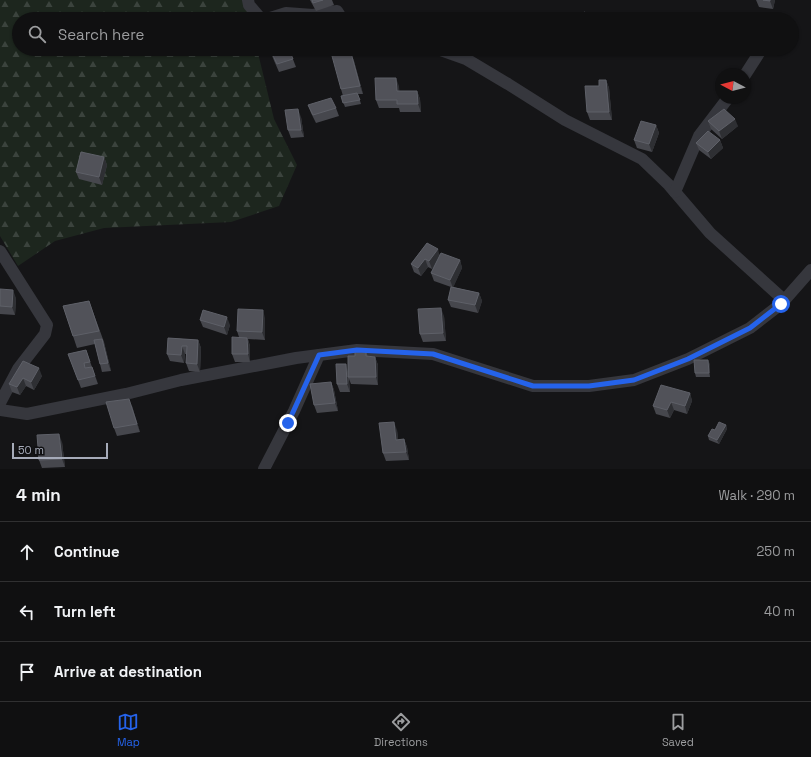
<!DOCTYPE html>
<html lang="en">
<head>
<meta charset="utf-8">
<style>
  :root { --surface:#101011; --page:#1e1e1f; --text:#f1f3f6; --muted:#9c9d9f; --line:#303031; --accent:#2563eb }
  body { margin:0; font-family:"Space Grotesk",sans-serif; background:var(--page); color:var(--text) }
  .compass { position:absolute; left:715px; top:68px; width:36px; height:36px; border-radius:50%; background:var(--surface); box-shadow:0 1px 3px #0004; rotate:277deg }
  .scale { position:absolute; left:12px; bottom:10px; width:96px; box-sizing:border-box; padding-left:4px; border:2px solid #a6abb9; border-top:0; font-size:11px; line-height:14px; white-space:nowrap; color:#a6abb9; -webkit-text-stroke:3px #101012; paint-order:stroke }
  .stop { position:absolute; width:12px; height:12px; margin:-9px; border:3px solid #2563eb; border-radius:50%; background:#fff }
  .stop.end { background:#2563eb; border-color:#fff; box-shadow:0 1px 4px #0008 }
  .list { margin:0; padding:0; list-style:none }
  h2 { display:flex; justify-content:space-between; align-items:center; height:52px; margin:0; padding:0 16px; font-size:17px }
  h2 small { font-size:13px; font-weight:400; color:var(--muted) }
  .list li { display:grid; grid-template-columns:26px 1fr auto; gap:12px; align-items:center; box-sizing:border-box; height:60px; padding:0 16px; border-top:1px solid var(--line) }
  .list b { display:block; font-size:15px; white-space:nowrap }
  .list em { font-size:13px; font-style:normal; color:var(--muted) }
  .icon { flex:none; width:22px; height:22px; fill:none; stroke:currentColor; stroke-width:2; stroke-linecap:round; stroke-linejoin:round }
  .map { position:relative; flex:none; width:811px; height:469px; overflow:hidden }
  .search { position:absolute; background:var(--surface); box-shadow:0 1px 3px #0004; left:12px; right:12px; top:12px; height:44px; display:flex; align-items:center; gap:10px; box-sizing:border-box; padding:0 14px; border-radius:22px; color:var(--muted); font-size:15px }
  .sheet { height:232px; background:var(--surface) }
  nav { display:flex; justify-content:space-around; align-items:center; box-sizing:border-box; height:56px; border-top:1px solid var(--line); background:var(--surface); font-size:11px; color:var(--muted) }
  nav a { display:grid; justify-items:center; gap:2px }
  nav .on { color:var(--accent) }
  .map>svg:first-child { display:block }
  .forest { fill:url(#forest-firs) }
  .lines { fill:none; stroke-linecap:round; stroke-linejoin:round }
  .minor { stroke:#36373d; stroke-width:12 }
  .wall { fill:#46474d }
  .shaded-wall { fill:#2e2f33 }
  .building { fill:#515259; stroke:#5e6068 }
  .route { stroke:#2563eb; stroke-width:5 }
</style>
</head>
<body>
<div class="map">
<svg width="811" height="469" viewBox="0 0 811 469">
  <defs>
    <pattern id="forest-firs" width="22" height="20" patternUnits="userSpaceOnUse"><rect width="22" height="20" fill="#1d261e"/><path d="M5 1l3.5 6h-7zM16 11l3.5 6h-7z" fill="#3b433d"/></pattern>
  </defs>
  <rect width="100%" height="100%" fill="#151517"/>
  <polygon class="forest" points="0,0 248,0 251,19 19,19 19,49 257,49 274,119 297,165 279,206 231,222 104,228 55,241 18,266 0,236"/>
  <g class="lines">
    <g class="minor">
      <polyline points="248,0 249,5 261,19"/>
      <polyline points="267,19 286,13 313,15 337,11 342,19"/>
      <polyline points="438,49 466,59 508,84 565,120 642,159 669,185 710,233 784,300"/>
      <polyline points="745,75 761,50"/>
      <polyline points="675,192 699,136 728,98"/>
      <polyline points="0,251 47,325 45,334 18,369 0,403"/>
      <polyline points="0,410 27,414 126,394 181,380 296,358 357,350 433,354 533,386 589,386 634,380 688,359 750,328 781,304 811,270"/>
      <polyline points="264,469 294,411 319,355"/>
    </g>
  </g>
  <g class="wall">
    <polygon points="310,0 332,0 334,5 316,11"/>
    <polygon points="756,0 775,0 773,9 759,7"/>
    <polygon points="269,49 289,49 296,67 279,72"/>
    <polygon points="351,53 354,61 363,94 358,94 361,104 345,107 341,96 343,96 341,89"/>
    <polygon points="606,80 609,88 612,120 590,120 587,112"/>
    <polygon points="399,86 399,91 417,91 420,99 421,112 400,112 399,108 379,108 376,100"/>
    <polygon points="308,105 336,108 339,116 316,123 311,113"/>
    <polygon points="301,117 304,137 291,138 288,130"/>
    <polygon points="708,121 738,126 722,139 711,129"/>
    <polygon points="656,125 659,133 652,152 637,148 634,140"/>
    <polygon points="720,140 723,148 711,159 699,150 696,143"/>
    <polygon points="104,157 107,165 102,185 79,179 76,172"/>
    <polygon points="427,243 440,255 460,260 462,268 453,287 479,293 482,301 478,313 451,307 448,300 451,287 434,281 431,273 436,263 432,269 428,267 421,276 414,272 411,264"/>
    <polygon points="0,289 16,298 15,315 0,314"/>
    <polygon points="89,301 104,342 111,371 102,372 95,344 77,348 63,306"/>
    <polygon points="444,316 446,341 423,342 420,334"/>
    <polygon points="265,318 265,340 248,339 250,346 250,362 235,362 232,354 239,337 237,331"/>
    <polygon points="200,320 230,325 227,335 203,327"/>
    <polygon points="168,338 198,340 201,348 200,372 189,371 186,363 187,354 185,354 184,363 170,361 167,354"/>
    <polygon points="86,350 98,384 81,388 68,354"/>
    <polygon points="366,351 368,357 375,357 378,365 378,385 351,384 349,379 350,392 340,392 337,384 348,371 355,356"/>
    <polygon points="23,361 42,376 34,390 26,386 20,395 12,392 9,384"/>
    <polygon points="710,364 710,377 696,377 695,373"/>
    <polygon points="331,382 334,390 338,411 317,413 314,405"/>
    <polygon points="690,393 692,401 687,414 674,410 670,418 656,414 653,406"/>
    <polygon points="132,406 140,432 117,436 114,428"/>
    <polygon points="726,425 727,429 719,444 709,440 708,436 715,430"/>
    <polygon points="397,430 398,440 404,439 407,447 409,460 386,461 383,453"/>
    <polygon points="62,442 65,467 42,468 39,460"/>
  </g>
  <g class="shaded-wall">
    <polygon points="770,0 775,0 773,9 770,1"/>
    <polygon points="351,53 354,61 363,94 360,86"/>
    <polygon points="396,78 399,86 400,99 397,91"/>
    <polygon points="606,80 609,88 612,120 609,112"/>
    <polygon points="417,91 420,99 421,112 418,104"/>
    <polygon points="298,109 301,117 304,137 301,130"/>
    <polygon points="735,119 738,126 722,139 719,131"/>
    <polygon points="656,125 659,133 652,152 649,144"/>
    <polygon points="720,140 723,148 711,159 708,152"/>
    <polygon points="104,157 107,165 102,185 99,177"/>
    <polygon points="438,249 440,257 432,269 429,261"/>
    <polygon points="425,259 428,267 421,276 418,268"/>
    <polygon points="460,260 462,268 453,288 450,280"/>
    <polygon points="13,290 16,298 15,315 12,307"/>
    <polygon points="479,293 482,301 478,313 475,305"/>
    <polygon points="441,308 444,316 446,341 443,333"/>
    <polygon points="263,310 265,318 265,340 262,332"/>
    <polygon points="227,317 230,325 227,335 224,327"/>
    <polygon points="247,338 250,346 250,362 248,354"/>
    <polygon points="102,339 105,347 111,371 108,363"/>
    <polygon points="198,340 201,348 200,372 197,364"/>
    <polygon points="182,346 185,354 184,363 181,355"/>
    <polygon points="375,357 378,365 378,385 376,377"/>
    <polygon points="708,360 710,364 710,377 709,373"/>
    <polygon points="346,364 348,372 348,377 350,392 347,384"/>
    <polygon points="39,368 42,376 34,390 31,382"/>
    <polygon points="23,378 26,386 20,395 17,387"/>
    <polygon points="331,382 334,390 338,411 335,403"/>
    <polygon points="690,393 692,401 687,414 685,406"/>
    <polygon points="129,399 132,406 140,432 137,424"/>
    <polygon points="671,402 674,410 670,418 667,410"/>
    <polygon points="394,422 397,430 399,447 396,440"/>
    <polygon points="726,425 727,429 719,444 717,440"/>
    <polygon points="59,434 62,442 65,467 62,459"/>
    <polygon points="404,439 407,447 409,460 406,452"/>
  </g>
  <g class="building">
    <polygon points="312,0 323,0 313,3"/>
    <polygon points="763,0 770,0 770,1"/>
    <polygon points="584,12 599,18 598,19 580,19"/>
    <polygon points="270,49 289,49 293,59 277,64"/>
    <polygon points="351,53 360,86 341,89 332,56"/>
    <polygon points="375,78 396,78 397,91 417,91 418,104 397,104 397,100 376,100"/>
    <polygon points="599,80 606,80 609,112 587,112 585,86 599,86"/>
    <polygon points="357,93 360,100 343,103 341,96"/>
    <polygon points="331,98 336,108 313,115 308,105"/>
    <polygon points="298,109 301,130 288,130 285,110"/>
    <polygon points="724,109 735,119 719,131 708,121"/>
    <polygon points="641,121 656,125 649,144 634,140"/>
    <polygon points="708,131 720,140 708,152 696,143"/>
    <polygon points="81,152 104,157 99,177 76,172"/>
    <polygon points="427,243 438,249 429,261 425,259 418,268 411,264"/>
    <polygon points="441,253 460,260 450,280 431,273"/>
    <polygon points="451,287 479,293 475,305 448,300"/>
    <polygon points="0,289 13,290 12,307 0,306"/>
    <polygon points="89,301 99,331 73,336 63,306"/>
    <polygon points="441,308 443,333 420,334 418,309"/>
    <polygon points="238,309 263,310 262,332 237,331"/>
    <polygon points="203,310 227,317 224,327 200,320"/>
    <polygon points="232,337 247,338 248,354 232,354"/>
    <polygon points="168,338 198,340 197,364 186,363 187,346 182,346 181,355 167,354"/>
    <polygon points="102,339 108,363 100,364 94,340"/>
    <polygon points="86,350 90,362 84,363 85,368 92,367 95,376 78,380 68,354"/>
    <polygon points="355,351 366,351 366,356 375,357 376,377 348,377 348,356 355,356"/>
    <polygon points="694,360 708,360 709,373 695,373"/>
    <polygon points="23,361 39,368 31,382 23,378 17,387 9,384"/>
    <polygon points="336,364 346,364 347,384 337,384"/>
    <polygon points="331,382 335,403 314,405 310,384"/>
    <polygon points="661,385 690,393 685,406 671,402 667,410 653,406"/>
    <polygon points="129,399 137,424 114,428 106,402"/>
    <polygon points="394,422 396,440 404,439 406,452 383,453 379,423"/>
    <polygon points="719,422 726,425 717,440 708,436 712,429 715,430"/>
    <polygon points="59,434 62,459 39,460 37,435"/>
  </g>
  <g class="lines">
    <polyline class="route" points="288,423 319,355 357,350 433,354 533,386 589,386 634,380 688,359 750,328 781,304"/>
  </g>
</svg>
<svg class="compass" viewBox="-18 -18 36 36"><path d="M0-13l5 13h-10z" fill="#e53935"/><path d="M0 13l5-13h-10z" fill="#9c9d9f"/></svg>
<div class="scale">50 m</div>
<div class="stop" style="left:781px;top:304px"></div>
<div class="stop end" style="left:288px;top:423px"></div>
<div class="search"><svg class="icon" aria-label="search" viewBox="0 0 24 24"><circle cx="10" cy="10" r="6"/><path d="M15 15l6 6"/></svg>Search here</div>
</div>
<section class="sheet">
<h2>4 min<small>Walk · 290 m</small></h2>
<ul class="list">
<li><svg class="icon" aria-label="ahead" viewBox="0 0 24 24"><path d="M12 20V5M6 11l6-6 6 6"/></svg><div><b>Continue</b></div><em>250 m</em></li>
<li><svg class="icon" aria-label="left" viewBox="0 0 24 24"><path d="M17 20v-9H6M10 6l-5 5 5 5"/></svg><div><b>Turn left</b></div><em>40 m</em></li>
<li><svg class="icon" aria-label="arrive" viewBox="0 0 24 24"><path d="M6 21V4h12l-3 4 3 4H6"/></svg><div><b>Arrive at destination</b></div></li>
</ul>
</section>
<nav>
<a class="on"><svg class="icon" aria-label="map" viewBox="0 0 24 24"><path d="M3 6l6-2 6 2 6-2v14l-6 2-6-2-6 2zM9 4v14M15 6v14"/></svg>Map</a>
<a><svg class="icon" aria-label="directions" viewBox="0 0 24 24"><path d="M12 3l9 9-9 9-9-9zM9 14v-3h6M13 9l2 2-2 2"/></svg>Directions</a>
<a><svg class="icon" aria-label="saved" viewBox="0 0 24 24"><path d="M7 4h10v16l-5-4-5 4z"/></svg>Saved</a>
</nav>
</body>
</html>
